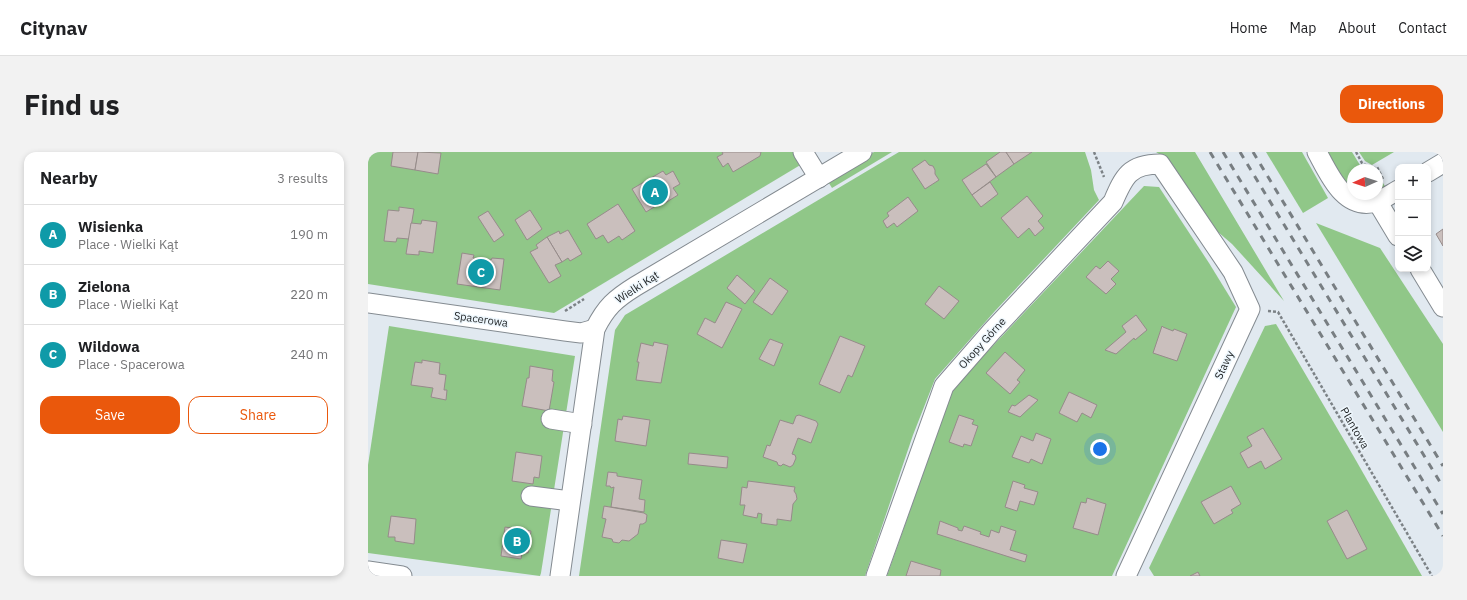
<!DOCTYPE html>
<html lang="en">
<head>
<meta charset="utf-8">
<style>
  :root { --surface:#fff; --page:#f2f2f2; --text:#202124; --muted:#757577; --line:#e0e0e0; --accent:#ea580c }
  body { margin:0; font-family:"IBM Plex Sans",sans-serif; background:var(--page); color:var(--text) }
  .controls { position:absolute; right:12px; top:12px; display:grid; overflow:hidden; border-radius:8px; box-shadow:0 2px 6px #0003 }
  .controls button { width:36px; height:36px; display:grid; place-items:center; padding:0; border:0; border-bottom:1px solid var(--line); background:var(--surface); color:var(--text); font:20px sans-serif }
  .compass { position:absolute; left:979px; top:12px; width:36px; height:36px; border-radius:50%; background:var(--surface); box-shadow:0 2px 6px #0003; rotate:267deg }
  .you { position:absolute; left:732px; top:297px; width:14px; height:14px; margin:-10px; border:3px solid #fff; border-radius:50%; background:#1a73e8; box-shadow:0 0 0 6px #1a73e833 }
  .badge { display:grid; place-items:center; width:26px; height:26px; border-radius:50%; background:var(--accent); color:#fff; font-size:13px; font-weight:700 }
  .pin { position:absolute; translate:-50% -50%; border:2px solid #fff; box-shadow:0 1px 4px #0006 }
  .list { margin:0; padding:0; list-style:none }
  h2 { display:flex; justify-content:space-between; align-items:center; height:52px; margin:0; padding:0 16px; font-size:17px }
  h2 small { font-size:13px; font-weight:400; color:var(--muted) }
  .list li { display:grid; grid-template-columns:26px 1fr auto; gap:12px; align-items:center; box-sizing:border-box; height:60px; padding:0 16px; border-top:1px solid var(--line) }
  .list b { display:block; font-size:15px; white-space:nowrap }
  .list p { margin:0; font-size:13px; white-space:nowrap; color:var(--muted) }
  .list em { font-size:13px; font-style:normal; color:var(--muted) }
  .actions { display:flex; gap:8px; padding:12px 16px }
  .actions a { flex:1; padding:9px 0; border:1px solid var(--accent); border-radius:12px; text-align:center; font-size:14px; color:var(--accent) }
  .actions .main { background:var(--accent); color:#fff }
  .icon { flex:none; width:22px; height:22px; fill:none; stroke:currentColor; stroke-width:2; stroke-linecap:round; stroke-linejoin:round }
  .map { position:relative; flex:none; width:1075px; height:424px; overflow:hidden; border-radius:12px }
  header { display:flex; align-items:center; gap:24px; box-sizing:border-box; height:56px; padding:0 20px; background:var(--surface); border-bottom:1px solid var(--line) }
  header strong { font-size:19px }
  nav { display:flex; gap:22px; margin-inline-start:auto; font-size:14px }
  .intro { display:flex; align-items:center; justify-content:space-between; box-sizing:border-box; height:96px; padding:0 24px }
  h1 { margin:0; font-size:28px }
  .button { padding:10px 18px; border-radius:12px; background:var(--accent); color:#fff; font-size:14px; font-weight:700 }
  main { display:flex; gap:24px; padding:0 24px }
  aside { flex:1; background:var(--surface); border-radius:12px; box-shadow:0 2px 6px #0003 }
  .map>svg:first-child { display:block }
  .green { fill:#90c788 }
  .building { fill:#cabfbd; stroke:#968b8a }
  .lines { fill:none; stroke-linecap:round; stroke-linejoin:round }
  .minor-casing { stroke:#848b91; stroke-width:21 }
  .path { stroke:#7c8286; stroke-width:2.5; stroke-dasharray:3 2; stroke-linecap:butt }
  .minor { stroke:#fff; stroke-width:19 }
  .rail { stroke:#787e82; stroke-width:3; stroke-dasharray:7 7; stroke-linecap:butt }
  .labels { text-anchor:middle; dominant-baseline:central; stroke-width:3; stroke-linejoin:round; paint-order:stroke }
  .street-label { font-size:11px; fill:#1d2022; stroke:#eef7fd }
</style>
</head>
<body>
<header>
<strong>Citynav</strong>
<nav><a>Home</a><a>Map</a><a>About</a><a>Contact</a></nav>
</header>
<div class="intro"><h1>Find us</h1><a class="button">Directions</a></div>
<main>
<aside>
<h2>Nearby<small>3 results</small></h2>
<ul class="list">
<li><span class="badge" style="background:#0f9aa8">A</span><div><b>Wisienka</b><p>Place · Wielki Kąt</p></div><em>190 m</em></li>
<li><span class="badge" style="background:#0f9aa8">B</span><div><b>Zielona</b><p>Place · Wielki Kąt</p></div><em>220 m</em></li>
<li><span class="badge" style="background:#0f9aa8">C</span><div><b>Wildowa</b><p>Place · Spacerowa</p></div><em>240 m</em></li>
</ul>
<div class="actions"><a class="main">Save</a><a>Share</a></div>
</aside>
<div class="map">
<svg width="1075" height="424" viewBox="0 0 1075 424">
  <rect width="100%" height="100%" fill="#e1e9f0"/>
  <g class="green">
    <polygon points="0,0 426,0 434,12 186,161 0,132"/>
    <polygon points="506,0 524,0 464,36 459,28"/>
    <polygon points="531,0 717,0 723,18 726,38 731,48 627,159 567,227 545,283 497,424 211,424 247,178 257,163"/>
    <polygon points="788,0 827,0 916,149 864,92 843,74 799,7"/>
    <polygon points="898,0 934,0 960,46 935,61"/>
    <polygon points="957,0 984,0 995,18 985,18 985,39 978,34"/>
    <polygon points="991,0 1026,0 1004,13 997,9"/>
    <polygon points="1009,21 1018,36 1009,40"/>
    <polygon points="776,34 791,35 841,111 868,155 744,424 519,424 585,236"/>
    <polygon points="948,71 1012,96 1075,192 1075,280"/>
    <polygon points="908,172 986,305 1054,424 786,424 781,416 897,174"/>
    <polygon points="21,174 207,204 173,421 172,424 0,401 0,313"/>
  </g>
  <g class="building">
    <polygon points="25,0 50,0 47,18 23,14"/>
    <polygon points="50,0 73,1 70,22 47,18"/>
    <polygon points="354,0 393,0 392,4 365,20 360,11 355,15 349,5 355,2"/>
    <polygon points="632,0 638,0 646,12 628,25 618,10"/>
    <polygon points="638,0 664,0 646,12"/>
    <polygon points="557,8 561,13 565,14 567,18 567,22 571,28 557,37 544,17"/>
    <polygon points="618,12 628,25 604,43 594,28"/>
    <polygon points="295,19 298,23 305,19 312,32 305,36 310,43 297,51 296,49 278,60 264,37"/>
    <polygon points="622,30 630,42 613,55 604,43"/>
    <polygon points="659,44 675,64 670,69 676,76 667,84 661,76 650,86 633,66"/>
    <polygon points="540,45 550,59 529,75 526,71 519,76 515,69 521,64 519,61"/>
    <polygon points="250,52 267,79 254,88 251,84 240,91 235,83 228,87 219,72"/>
    <polygon points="31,55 46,57 41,87 29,86 28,90 16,89 20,58 31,59"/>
    <polygon points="162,58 174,77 159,88 147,68"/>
    <polygon points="120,59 136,83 126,90 110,65"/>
    <polygon points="54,68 69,70 65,101 51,99 51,103 38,102 43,71 53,72"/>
    <polygon points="1075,77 1075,94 1068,82"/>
    <polygon points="200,78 214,102 202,109 200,106 194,110 179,85 191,79 192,82"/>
    <polygon points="179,85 194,110 187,113 193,124 181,131 162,100 170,96 168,93"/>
    <polygon points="94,101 106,103 105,106 123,108 124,106 136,107 132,138 89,132"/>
    <polygon points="740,109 751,119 743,127 748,132 738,142 718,125 728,114 732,117"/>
    <polygon points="369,123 387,139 377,152 359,136"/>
    <polygon points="402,126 420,139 404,163 385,150"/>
    <polygon points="571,134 591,149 576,167 557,152"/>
    <polygon points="358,150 374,157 354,196 329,182 337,166 347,171"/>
    <polygon points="768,163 779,178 767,188 766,186 748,202 737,198 758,180 754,174"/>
    <polygon points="794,174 795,175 805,179 806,177 819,182 809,209 785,201"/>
    <polygon points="472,184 497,194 484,225 480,223 472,241 451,232"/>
    <polygon points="402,187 415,192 406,214 391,207"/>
    <polygon points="286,190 300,193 293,231 268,228 271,210 269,210 273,191 285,194"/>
    <polygon points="637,200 657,218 649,228 652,230 642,242 618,221"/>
    <polygon points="54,208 72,211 71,222 78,223 76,238 79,238 78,248 63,245 65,236 43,233 47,210 54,211"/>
    <polygon points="162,214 185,218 184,229 186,230 181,259 154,254 159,226 161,226"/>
    <polygon points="701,240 729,253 723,266 714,261 709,270 691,261"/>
    <polygon points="661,243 670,248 652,265 640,260 644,253 647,254"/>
    <polygon points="431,263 448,269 450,272 443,291 430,286 424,302 427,303 428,306 425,313 422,315 415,312 413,314 410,313 409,310 395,305 399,293 402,294 412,268 425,272 428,264"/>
    <polygon points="591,263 606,268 604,272 610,274 603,294 596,292 595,295 581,290"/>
    <polygon points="255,264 282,268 278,294 247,289 250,267 254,268"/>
    <polygon points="895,276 914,307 897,317 893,309 880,316 872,301 884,294 879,285"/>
    <polygon points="668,281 683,287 674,312 663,307 661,311 644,305 653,284 665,289"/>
    <polygon points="148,300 174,304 171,326 166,325 165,332 144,329"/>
    <polygon points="321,301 360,305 359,316 320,312"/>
    <polygon points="240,320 249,321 249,324 274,328 271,347 277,348 276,360 243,355 246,335 243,336 242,334 238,334"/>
    <polygon points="380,329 427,335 426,339 428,342 429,347 425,352 423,369 409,367 409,373 407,373 393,371 394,362 390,361 389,366 375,363 377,353 372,353 374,335 379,336"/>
    <polygon points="645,329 657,333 656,336 670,340 666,353 652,349 649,359 637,355"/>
    <polygon points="863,334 873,352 863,358 865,361 846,372 833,350"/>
    <polygon points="719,346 738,352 730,383 705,376 713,350 718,351"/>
    <polygon points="236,354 276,361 279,363 278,370 275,372 272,372 270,382 261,389 254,388 251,391 245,390 244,387 234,385 238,367 234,366"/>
    <polygon points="979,358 999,397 979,407 959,369"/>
    <polygon points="23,364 48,367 46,392 27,389 27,385 20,385"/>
    <polygon points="572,369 590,376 590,378 594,379 596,374 613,380 612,382 621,385 623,378 631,381 633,374 648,379 642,398 659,403 657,410 569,382"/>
    <polygon points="137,375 163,379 160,401 154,400 153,407 133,404"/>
    <polygon points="353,388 379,392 375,411 350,406"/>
    <polygon points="543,409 573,418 572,424 538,424"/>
    <polygon points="830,420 832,424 822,424"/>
  </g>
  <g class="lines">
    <defs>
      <g id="minor">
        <polyline points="435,0 451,26"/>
        <path d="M949,0C961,22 976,59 1008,50C1016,47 1023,42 1030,38"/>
        <polyline points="1060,20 1075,11"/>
        <polyline points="1009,49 1030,84"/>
        <polyline points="1052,117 1075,155"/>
        <polyline points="0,151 197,179 213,181 227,177"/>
        <polyline points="183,267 214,272"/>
        <polyline points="163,344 202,349"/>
        <polyline points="0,419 34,424"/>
        <path d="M192,424L227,177C238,155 247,147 268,134L494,0"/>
        <path d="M508,424L576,234L624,179L745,50C756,24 762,12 792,12L865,120L882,157L758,424"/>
      </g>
    </defs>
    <use href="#minor" class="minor-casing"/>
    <g class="path">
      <polyline points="726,0 736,25"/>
      <polyline points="988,0 994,11 1004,17 1009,15 1015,27"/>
      <polyline points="197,159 216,147"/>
      <polyline points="900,159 910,160 1064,424"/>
    </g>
    <use href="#minor" class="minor"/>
    <g class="rail">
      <polyline points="842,0 1075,384"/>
      <polyline points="855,0 1075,362"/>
      <polyline points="872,0 1075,335"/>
      <polyline points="885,0 1075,314"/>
    </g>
  </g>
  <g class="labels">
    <g class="street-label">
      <text transform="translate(269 135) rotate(-33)">Wielki Kąt</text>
      <text transform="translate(113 167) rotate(8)">Spacerowa</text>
      <text transform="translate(614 191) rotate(-48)">Okopy Górne</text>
      <text transform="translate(856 213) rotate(-65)">Stawy</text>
      <text transform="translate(987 276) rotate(60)">Plantowa</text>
    </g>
  </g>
</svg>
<div class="controls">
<button>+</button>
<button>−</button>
<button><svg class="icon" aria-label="layers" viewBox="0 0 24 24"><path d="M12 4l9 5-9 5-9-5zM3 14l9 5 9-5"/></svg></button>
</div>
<svg class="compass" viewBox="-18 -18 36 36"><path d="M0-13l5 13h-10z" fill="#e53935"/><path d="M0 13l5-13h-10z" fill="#757577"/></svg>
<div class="you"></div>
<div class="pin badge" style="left:287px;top:40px;background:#0f9aa8">A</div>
<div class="pin badge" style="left:149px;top:389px;background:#0f9aa8">B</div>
<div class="pin badge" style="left:113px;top:120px;background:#0f9aa8">C</div>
</div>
</main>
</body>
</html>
